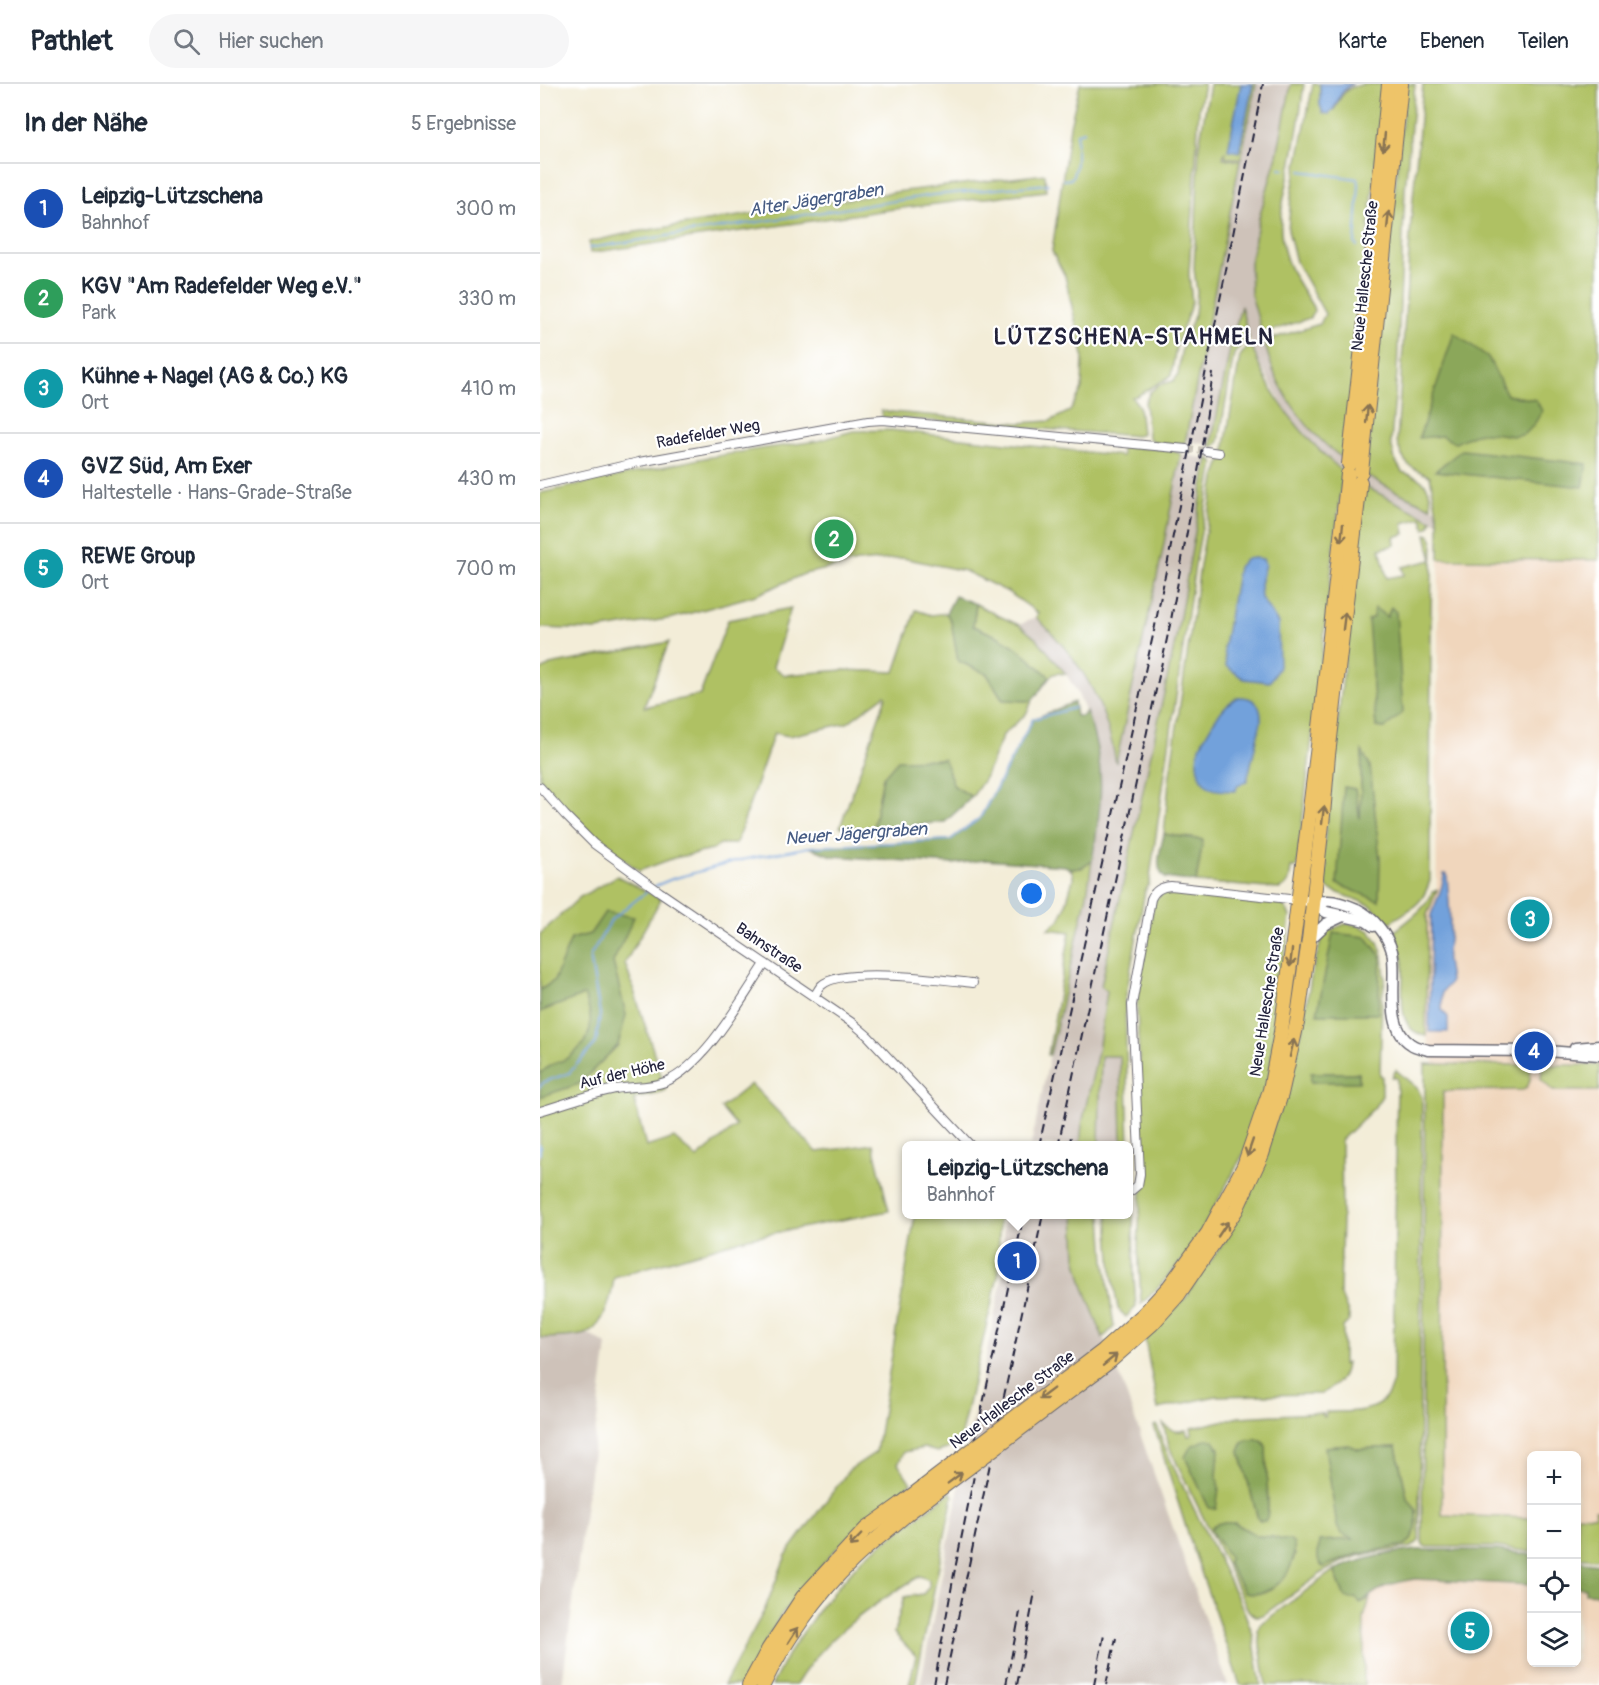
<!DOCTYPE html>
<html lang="de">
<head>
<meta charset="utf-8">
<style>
  :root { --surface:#fff; --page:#f6f6f7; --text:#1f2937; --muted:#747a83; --line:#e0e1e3; --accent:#7c3aed }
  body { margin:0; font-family:Pangolin,sans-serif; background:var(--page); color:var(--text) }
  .controls { position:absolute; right:18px; bottom:18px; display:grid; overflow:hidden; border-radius:9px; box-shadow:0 3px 9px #0003 }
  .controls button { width:54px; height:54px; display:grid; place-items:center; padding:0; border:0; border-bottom:2px solid var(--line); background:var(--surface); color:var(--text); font:30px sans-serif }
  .you { position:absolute; left:492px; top:810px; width:21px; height:21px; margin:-15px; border:4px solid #fff; border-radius:50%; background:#1a73e8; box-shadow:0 0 0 9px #1a73e833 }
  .badge { display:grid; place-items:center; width:39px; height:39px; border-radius:50%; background:var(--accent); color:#fff; font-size:20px; font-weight:700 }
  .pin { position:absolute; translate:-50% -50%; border:3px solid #fff; box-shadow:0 2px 6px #0006 }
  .popup { position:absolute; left:362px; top:1057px; width:231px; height:78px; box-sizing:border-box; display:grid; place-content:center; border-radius:9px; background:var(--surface); filter:drop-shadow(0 2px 4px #0005); font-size:20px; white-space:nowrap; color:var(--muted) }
  .popup b { font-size:22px; color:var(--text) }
  .popup::after { content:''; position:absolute; left:50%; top:100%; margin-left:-12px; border:12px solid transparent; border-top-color:var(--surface) }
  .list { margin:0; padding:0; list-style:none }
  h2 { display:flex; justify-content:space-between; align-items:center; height:78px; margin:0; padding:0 24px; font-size:26px }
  h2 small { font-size:20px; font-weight:400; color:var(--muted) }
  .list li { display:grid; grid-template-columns:39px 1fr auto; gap:18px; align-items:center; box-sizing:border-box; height:90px; padding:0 24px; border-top:2px solid var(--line) }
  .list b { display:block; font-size:22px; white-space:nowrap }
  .list p { margin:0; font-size:20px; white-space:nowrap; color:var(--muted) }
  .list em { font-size:20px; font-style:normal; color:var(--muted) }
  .icon { flex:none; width:33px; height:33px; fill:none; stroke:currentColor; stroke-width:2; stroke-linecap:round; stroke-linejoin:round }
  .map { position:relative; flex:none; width:1059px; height:1601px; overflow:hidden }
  header { display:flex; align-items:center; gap:36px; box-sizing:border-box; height:84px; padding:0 30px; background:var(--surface); border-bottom:2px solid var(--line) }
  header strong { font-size:28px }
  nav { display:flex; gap:33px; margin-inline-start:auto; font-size:21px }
  .search { width:420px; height:54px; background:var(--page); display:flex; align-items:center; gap:15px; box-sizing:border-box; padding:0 21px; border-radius:33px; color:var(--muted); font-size:22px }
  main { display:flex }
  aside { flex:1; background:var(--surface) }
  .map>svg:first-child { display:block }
  .built { fill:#f0d6bc }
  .industrial { fill:#cec2b9 }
  .green { fill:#afc164; stroke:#687250; stroke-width:1.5; fill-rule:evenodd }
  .forest { fill:#8ba75a; stroke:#56644a; stroke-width:1.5 }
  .water { fill:#72a1db; stroke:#4a628b; stroke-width:1.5 }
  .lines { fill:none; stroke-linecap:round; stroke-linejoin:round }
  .stream { stroke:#72a1db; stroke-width:2 }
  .minor-tunnel { stroke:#c9c4b9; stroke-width:8; stroke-dasharray:8 4; stroke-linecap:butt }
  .minor-casing { stroke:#6b6972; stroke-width:10 }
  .tertiary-casing { stroke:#6b6972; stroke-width:13 }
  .primary-casing { stroke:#6b6972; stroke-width:16 }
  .minor { stroke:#fff; stroke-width:8 }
  .tertiary { stroke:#fff; stroke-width:10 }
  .primary { stroke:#eec469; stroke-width:14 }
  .rail { stroke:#22223b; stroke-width:2; stroke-dasharray:9 4.5; stroke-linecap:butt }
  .primary-bridge-casing { stroke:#6b6972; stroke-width:16; stroke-linecap:butt }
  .primary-bridge { stroke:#eec469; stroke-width:14 }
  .oneway { stroke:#887352 }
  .labels { text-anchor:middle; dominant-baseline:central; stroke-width:4.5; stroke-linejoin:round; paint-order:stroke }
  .street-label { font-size:16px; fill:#22223b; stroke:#fff }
  .water-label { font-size:18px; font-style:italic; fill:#465b83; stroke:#fff }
  .district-label { font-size:22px; font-weight:bold; letter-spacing:1.5px; fill:#22223b; stroke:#fff }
</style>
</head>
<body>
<header>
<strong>Pathlet</strong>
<div class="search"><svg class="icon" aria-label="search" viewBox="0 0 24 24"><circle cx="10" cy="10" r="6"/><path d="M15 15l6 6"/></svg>Hier suchen</div>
<nav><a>Karte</a><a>Ebenen</a><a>Teilen</a></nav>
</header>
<main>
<aside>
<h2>In der Nähe<small>5 Ergebnisse</small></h2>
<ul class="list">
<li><span class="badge" style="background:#1a4fb4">1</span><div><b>Leipzig-Lützschena</b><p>Bahnhof</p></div><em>300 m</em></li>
<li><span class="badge" style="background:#2e9e5b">2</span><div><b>KGV &quot;Am Radefelder Weg e.V.&quot;</b><p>Park</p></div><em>330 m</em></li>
<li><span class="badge" style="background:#0f9aa8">3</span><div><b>Kühne + Nagel (AG &amp; Co.) KG</b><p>Ort</p></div><em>410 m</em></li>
<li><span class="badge" style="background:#1a4fb4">4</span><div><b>GVZ Süd, Am Exer</b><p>Haltestelle · Hans-Grade-Straße</p></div><em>430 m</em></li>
<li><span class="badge" style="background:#0f9aa8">5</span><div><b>REWE Group</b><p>Ort</p></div><em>700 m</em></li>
</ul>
</aside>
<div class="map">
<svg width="1059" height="1601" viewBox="0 0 1059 1601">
  <rect width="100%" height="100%" fill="#fff"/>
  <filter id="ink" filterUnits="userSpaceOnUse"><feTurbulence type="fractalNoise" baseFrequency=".0167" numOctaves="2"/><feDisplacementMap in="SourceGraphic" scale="12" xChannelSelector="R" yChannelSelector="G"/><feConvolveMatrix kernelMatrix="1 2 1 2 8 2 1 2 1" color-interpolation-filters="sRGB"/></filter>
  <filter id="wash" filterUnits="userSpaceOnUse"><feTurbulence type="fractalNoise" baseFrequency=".008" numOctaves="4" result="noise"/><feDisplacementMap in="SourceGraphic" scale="24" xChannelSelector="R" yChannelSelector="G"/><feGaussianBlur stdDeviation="1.35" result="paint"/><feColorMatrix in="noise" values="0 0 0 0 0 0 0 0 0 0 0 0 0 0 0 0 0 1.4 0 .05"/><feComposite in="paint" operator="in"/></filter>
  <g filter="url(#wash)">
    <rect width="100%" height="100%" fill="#f3edd8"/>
    <g class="built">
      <polygon points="899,475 1059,476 1059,1426 1055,1426 1055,1432 1037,1431 1036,1372 992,1372 991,1434 902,1431 903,1007 886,952 887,831 897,806 896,732"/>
      <polygon points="875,1495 991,1501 992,1578 1036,1578 1037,1503 1045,1504 1046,1509 1059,1510 1059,1601 824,1601 824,1534 830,1514 835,1508 857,1498"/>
    </g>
    <g class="industrial">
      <polygon points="698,0 751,0 737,71 719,134 710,179 711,210 718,240 737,297 752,321 768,343 790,364 831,395 892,423 1059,476 941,459 831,406 808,390 784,371 747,328 715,272 701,223 690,265 671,361 647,357 647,345 700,78 683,74"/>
      <polygon points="641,370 668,375 637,549 561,902 567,907 558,967 542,1040 540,1061 491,1061 510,971 547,811 558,746 553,645 537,608 526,590 498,556 479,541 496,533 516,552 531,571 553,605 561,623 568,642 577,677 622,470"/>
      <polygon points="561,971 580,972 582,1061 559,1062"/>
      <polygon points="463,1131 534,1131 536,1173 543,1201 552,1226 577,1284 688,1601 380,1601 419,1404 464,1185"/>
      <polygon points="48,1250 67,1261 22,1601 0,1601 0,1254 10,1254"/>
    </g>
    <g class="green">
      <polygon points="540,0 664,0 659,25 649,190 652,218 636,264 631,292 597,312 592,313 599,322 602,349 597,352 342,333 341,327 479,339 510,337 530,327 542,305 543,271 525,192 512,167 530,42"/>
      <path d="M670,0H716L701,75L686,73L685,67L683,74L700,77L645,359C632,360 617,363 608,353L605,319L610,308L619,301L633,297L638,291L641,268L655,229L657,208L654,185L659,61Z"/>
      <path d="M751,0H764C761,26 757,52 752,78C745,111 735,136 745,170C750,189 763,206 773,223L774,227L770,234L722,250L711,210L710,179L719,134L737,71Z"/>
      <path d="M773,0H780V21L794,26C805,0 814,0 844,0L805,376C777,357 753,327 738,297C731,285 728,270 724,257L780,240L785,230L756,178L748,146L751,112Z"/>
      <path d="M866,0H875L865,105L857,288L851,359L855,376L862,388C882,394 892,400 891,423L855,407L825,391Z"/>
      <path d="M883,0H1059V476L899,475V439L890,392C869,384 862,379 857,357L871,137Z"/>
      <polygon points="505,90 506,107 354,125 50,169 49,158 89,149 355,108"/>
      <polygon points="701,222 709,255 704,257 694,270 679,357 677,360 673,363 671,361 690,265"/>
      <path d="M712,261C726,310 765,355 803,388L757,783H751C750,793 750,802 739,805L656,798L663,756L624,750L629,697L660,481L675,394L681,377L684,374L685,362L700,272L707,263Z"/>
      <path d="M351,346L582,372L581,363C598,364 627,363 641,370L622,470L576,679C565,616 542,578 496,533L498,529L468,508L425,487L363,474L317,478L264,490L216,511L133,534L57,546L0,544V409L159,375L212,366L277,357L313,347Z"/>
      <polygon points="670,374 674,379 655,481 609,800 605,807 585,917 589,1065 592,1096 590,1100 588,1100 588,1062 582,1061 580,972 561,972 559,1061 540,1061 542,1040 558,967 567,907 561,902 637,549 668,375"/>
      <path d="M824,402L892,436L889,443L885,445L882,434L863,439L865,450L854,453L855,461L840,465L847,494L864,491L862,483L892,476L886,450L890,451L893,457L891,526L890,796C883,822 870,825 849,839L830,821L788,805L785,797L787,781L782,780ZM833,533L847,534L845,644L836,643L829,537ZM822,669L839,816L804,703L820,740Z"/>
      <path d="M436,520L457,531L479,541L498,556L526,590C519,589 515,588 510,593L476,563L459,553L433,542Z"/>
      <polygon points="251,524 233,583 245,591 303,586 355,588 376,526 391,531 406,529 411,537 418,577 447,590 463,616 492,617 486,630 463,651 445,694 432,713 414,702 343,693 333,745 300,743 346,613 345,611 307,639 249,652 234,649 196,760 180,760 173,766 134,774 99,787 59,756 22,721 0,695 0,587 10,581 129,558 104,623 160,611 188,536"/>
      <polygon points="552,777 547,811 510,971 508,971 530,848 508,845 519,836 525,824 533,795 533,789 530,785 542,784"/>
      <path d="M77,792L121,815L85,879L126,1006L117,1010L94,1015L106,1063L134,1054L157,1074L196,1042L181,1024L211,1000L277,1068L333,1060L349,1127L208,1154L74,1193C72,1211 65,1241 48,1249C41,1253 9,1254 0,1254V850L40,813Z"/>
      <path d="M897,806L887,831L886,952C852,946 865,902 863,879C862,867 856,858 855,847C870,835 884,826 893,808Z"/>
      <path d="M632,807L726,817C739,819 746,819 750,833L730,990L706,1065L651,1166L615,1207L601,1220L598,1160L601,1109L607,1097L606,1084H603L597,923L599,903L614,817L624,808Z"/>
      <path d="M805,840L818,841L830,847L838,858L843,871L845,896L842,913L840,991L842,992V1012L834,1024L801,1056L802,1134L800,1209L809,1231V1237L803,1243V1281L806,1279C805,1296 794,1303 781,1310L676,1312L618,1325L605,1256L649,1210L648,1209L686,1155L714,1102L762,945L772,888L782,854L787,847ZM772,989H819V997L772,998Z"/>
      <path d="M885,980L989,981C991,990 992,1000 983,1006L903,1007L902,1431L991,1434V1468L957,1463H887L884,1462L882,1458Z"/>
      <polygon points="1002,981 1059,981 1059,1007 1013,1007 1001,995"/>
      <path d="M856,986L878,1005L882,1014L879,1457L872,1463L818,1472L800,1479L785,1487L723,1531C716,1533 713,1532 708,1526L630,1365L623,1340C630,1346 636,1349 646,1346L648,1352L652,1351L651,1344L699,1333L774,1329L783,1330L782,1332L785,1333L786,1328C806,1327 834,1331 847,1312C850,1308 851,1302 853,1298L857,994L852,993ZM707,1356C715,1356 723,1354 726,1363L728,1425L727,1434L720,1437L718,1435L700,1368C700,1362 702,1359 707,1356ZM799,1362L818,1365L856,1363L867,1413L876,1426V1445L871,1456L865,1461L814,1471L783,1483L816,1455L786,1363ZM695,1439L716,1452L732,1453L743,1457L755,1470C751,1487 741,1498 726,1508L688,1480Z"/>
      <polygon points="588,1120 591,1122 593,1130 594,1191 596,1223 586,1233 578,1225 572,1191 568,1131 588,1130"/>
      <polygon points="375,1131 459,1131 459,1188 420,1354 407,1365 397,1368 384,1364 364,1368 358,1380 371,1399 350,1415 293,1468 241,1531 201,1601 184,1601 225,1525 246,1471 309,1386 336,1368"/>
      <polygon points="534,1131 562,1131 565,1177 574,1243 563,1254 543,1201 536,1173"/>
      <polygon points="617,1341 623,1359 637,1390 704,1527 713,1551 721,1601 700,1601 649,1453 614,1342"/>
      <path d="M411,1408L413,1412L375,1601H369L376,1572L354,1549L364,1513L383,1510L389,1503V1496L380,1492C333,1520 284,1553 256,1601H232L248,1570L282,1521L323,1474Z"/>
      <polygon points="1055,1426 1059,1426 1059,1474 1053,1475 1037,1473 1037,1431 1055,1432"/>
      <polygon points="794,1486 805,1513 816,1514 820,1519 830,1514 824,1534 824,1601 726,1601 718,1547 721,1540"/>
    </g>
    <g class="forest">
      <path d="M914,249L948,273L967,311L996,316L1002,327C982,366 974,347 942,349C933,349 923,356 915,359L902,352L879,354Z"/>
      <polygon points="922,366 1047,380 1043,403 895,387"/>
      <polygon points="415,512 436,520 433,542 459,553 476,563 510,593 492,617 463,616 447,590 418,577 411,537 406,529"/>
      <polygon points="835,524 847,533 851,523 856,528 863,628 845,644 836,643 828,536 833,533"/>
      <path d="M534,618L536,632H543L546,627C567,681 562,721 552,777C544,783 535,788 525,782L445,776L413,780L292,772L269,763L410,756L440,734L493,635Z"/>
      <polygon points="822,667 830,682 840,775 839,817 797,800 804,703 815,705 820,735"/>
      <polygon points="404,675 414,702 432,713 405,738 333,745 343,693 358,676"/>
      <path d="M624,750L663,756L656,798L625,794C613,784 621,764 624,750Z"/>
      <path d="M65,828L94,833L73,878L86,931L78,961L39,1000L0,1013V989C4,987 7,983 11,981C17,978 24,977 29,973C53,956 55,937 44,911L0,928V906L14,897L31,855L50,850Z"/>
      <polygon points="793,849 826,853 841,872 838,930 777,930"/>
      <rect x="771" y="989" width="48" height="9"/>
      <polygon points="667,1355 674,1357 679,1365 677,1393 679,1405 676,1425 669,1424 645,1373 651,1362"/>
      <path d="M707,1356C715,1356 723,1354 726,1363L728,1425L727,1434L725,1437H720L718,1435L700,1368C700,1362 702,1359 707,1356Z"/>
      <path d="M809,1361L818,1365L856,1363L867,1413L876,1426V1445L871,1456L865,1461L814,1471L783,1483C775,1477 779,1466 779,1457L814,1455L801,1450L797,1442L785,1363Z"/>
      <path d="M680,1439H695L717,1452L732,1453L743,1456H749L754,1460C757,1487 733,1515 705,1509L688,1480L689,1473L673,1450L671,1444L674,1441Z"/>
      <path d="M878,1466H957L991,1471V1501L875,1495C862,1497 848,1500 837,1507C831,1511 826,1515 820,1519L816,1514L810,1515L805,1513L794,1486C821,1475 849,1468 878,1466Z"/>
      <polygon points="1037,1477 1059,1480 1059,1510 1045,1509 1045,1504 1037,1503"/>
    </g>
    <g class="water">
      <polygon points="701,0 713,0 699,68 688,66"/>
      <path d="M780,0H812C795,11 801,19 789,30L783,29L780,21Z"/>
      <polygon points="714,474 723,475 725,480 720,500 721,514 738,539 739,583 730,598 704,595 686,582 684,563 698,483 705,475"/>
      <path d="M698,613C715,612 722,622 721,638L707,697L697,702L696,707C688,706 675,708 669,703C662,698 657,687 657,678C657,660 681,621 698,613Z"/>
      <path d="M904,790H907C908,812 912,835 909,857C909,860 907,863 907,866C905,877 910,888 910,899L902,908V926L908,933V948H889L891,831C896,817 903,806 904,790Z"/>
    </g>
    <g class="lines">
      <g class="stream">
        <polyline points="740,84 745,85"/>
        <polyline points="761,87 818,95 819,100 815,160 817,162"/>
        <path d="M524,96L531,95C539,82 535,64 537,49L544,47"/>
        <polyline points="49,164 393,111 508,100"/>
        <polyline points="115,802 132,795 201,776 269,763 410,756 440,734 493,635 534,624"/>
        <polyline points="0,1003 4,998 29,989 56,959 60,930 50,872 72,835 110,805"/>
        <polyline points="0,1061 0,1070"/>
      </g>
    </g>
  </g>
  <g filter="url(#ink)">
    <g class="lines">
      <polyline class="minor-tunnel" points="646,365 666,367"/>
      <defs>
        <g id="minor">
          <polyline points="666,367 679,369"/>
          <polyline points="0,401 99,378 328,337 343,336 646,365"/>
          <polyline points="0,703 25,731 54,760 120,808 314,940 328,952 431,1062"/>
          <path d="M274,912C277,909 279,903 282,901C303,882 405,896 433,899"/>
          <path d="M0,1027C25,1020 50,1010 75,1005C91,1002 110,1004 125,998C165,981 201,916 225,880"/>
          <path d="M591,1107L598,1101L600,1090L592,921L611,815C615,806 621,803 631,802L758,816"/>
        </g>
        <g id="tertiary">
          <path d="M767,817C774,818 779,817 786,817C795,816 808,821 817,825C833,833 847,850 852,867C858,893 843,943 871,960C876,964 882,964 888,966L1007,967L1059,971"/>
          <polyline points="773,818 786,828 826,837 833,842"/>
          <polyline points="769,856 786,840 803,832"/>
          <polyline points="1035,964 1059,962"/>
        </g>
        <g id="primary">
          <polyline points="809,380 830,192 849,0"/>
          <polyline points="821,388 861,0"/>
          <polyline points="629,1203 668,1149 704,1082 730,1006 741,948 755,843 778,662 808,390"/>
          <polyline points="638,1211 696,1126 722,1070 741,1010 757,939 769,856 783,731 788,671 820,398"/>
          <polyline points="209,1601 228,1566 263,1513 326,1445 361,1420"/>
          <path d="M223,1601C243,1559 278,1510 312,1477C329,1460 350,1445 368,1429"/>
        </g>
      </defs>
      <use href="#minor" class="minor-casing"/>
      <use href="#tertiary" class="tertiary-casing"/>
      <use href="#primary" class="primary-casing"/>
      <use href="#minor" class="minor"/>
      <use href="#tertiary" class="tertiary"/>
      <use href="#primary" class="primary"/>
      <g class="rail">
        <polyline points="499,1062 614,547 723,0"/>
        <polyline points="518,1062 631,536 659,382 673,289"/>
        <polyline points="530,1062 531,1051"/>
        <polyline points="458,1340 503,1130"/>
        <polyline points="435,1357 484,1130"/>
        <polyline points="394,1601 414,1490 435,1387"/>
        <polyline points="404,1601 451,1375"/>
        <polyline points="466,1601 480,1528"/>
        <polyline points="477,1601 495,1508"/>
        <polyline points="554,1601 564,1551"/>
        <polyline points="566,1601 576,1554"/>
      </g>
      <defs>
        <g id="primary-bridge">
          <polyline points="361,1420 563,1267 603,1231 629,1203"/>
          <polyline points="368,1429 570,1277 612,1240 638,1211"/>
        </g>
      </defs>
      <use href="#primary-bridge" class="primary-bridge-casing"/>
      <use href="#primary-bridge" class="primary-bridge"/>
    </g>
    <defs><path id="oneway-shaft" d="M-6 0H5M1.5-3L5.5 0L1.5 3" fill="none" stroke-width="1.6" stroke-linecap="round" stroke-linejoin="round" transform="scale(1.5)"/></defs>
    <g class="oneway">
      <use href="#oneway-shaft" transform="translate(844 58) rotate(96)"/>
      <use href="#oneway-shaft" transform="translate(848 136) rotate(-84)"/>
      <use href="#oneway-shaft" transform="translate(827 330) rotate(-84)"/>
      <use href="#oneway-shaft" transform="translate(802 449) rotate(96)"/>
      <use href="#oneway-shaft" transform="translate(804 537) rotate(-83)"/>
      <use href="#oneway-shaft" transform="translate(783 731) rotate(-84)"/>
      <use href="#oneway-shaft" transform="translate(751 874) rotate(97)"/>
      <use href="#oneway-shaft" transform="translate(752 964) rotate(-77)"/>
      <use href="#oneway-shaft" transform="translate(710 1064) rotate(109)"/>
      <use href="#oneway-shaft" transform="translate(683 1145) rotate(-56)"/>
      <use href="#oneway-shaft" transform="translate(570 1276) rotate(-39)"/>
      <use href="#oneway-shaft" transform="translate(506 1310) rotate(143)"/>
      <use href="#oneway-shaft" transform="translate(415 1394) rotate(-37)"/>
      <use href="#oneway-shaft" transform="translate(316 1456) rotate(134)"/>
      <use href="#oneway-shaft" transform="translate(253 1551) rotate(-57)"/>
    </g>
  </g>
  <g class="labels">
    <g class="street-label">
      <text transform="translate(825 192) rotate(-84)">Neue Hallesche Straße</text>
      <text transform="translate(168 350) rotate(-10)">Radefelder Weg</text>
      <text transform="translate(229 864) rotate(34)">Bahnstraße</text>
      <text transform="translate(727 918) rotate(-81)">Neue Hallesche Straße</text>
      <text transform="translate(82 990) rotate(-13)">Auf der Höhe</text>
      <text transform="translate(472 1316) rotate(-37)">Neue Hallesche Straße</text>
    </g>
    <g class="water-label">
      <text transform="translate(276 116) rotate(-9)">Alter Jägergraben</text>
      <text transform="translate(316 750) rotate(-4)">Neuer Jägergraben</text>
    </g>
    <g class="district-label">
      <text x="594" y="253">LÜTZSCHENA-STAHMELN</text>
    </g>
  </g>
</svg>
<div class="controls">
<button>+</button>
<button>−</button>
<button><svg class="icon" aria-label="locate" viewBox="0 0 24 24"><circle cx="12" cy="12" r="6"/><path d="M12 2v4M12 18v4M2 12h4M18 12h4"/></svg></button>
<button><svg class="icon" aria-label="layers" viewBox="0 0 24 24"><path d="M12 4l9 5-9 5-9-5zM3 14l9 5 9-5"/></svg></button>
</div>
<div class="you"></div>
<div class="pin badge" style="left:477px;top:1177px;background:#1a4fb4">1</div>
<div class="popup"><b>Leipzig-Lützschena</b>Bahnhof</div>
<div class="pin badge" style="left:294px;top:455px;background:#2e9e5b">2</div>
<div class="pin badge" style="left:990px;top:835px;background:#0f9aa8">3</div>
<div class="pin badge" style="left:994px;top:967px;background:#1a4fb4">4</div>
<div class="pin badge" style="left:930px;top:1547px;background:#0f9aa8">5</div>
</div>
</main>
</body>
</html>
